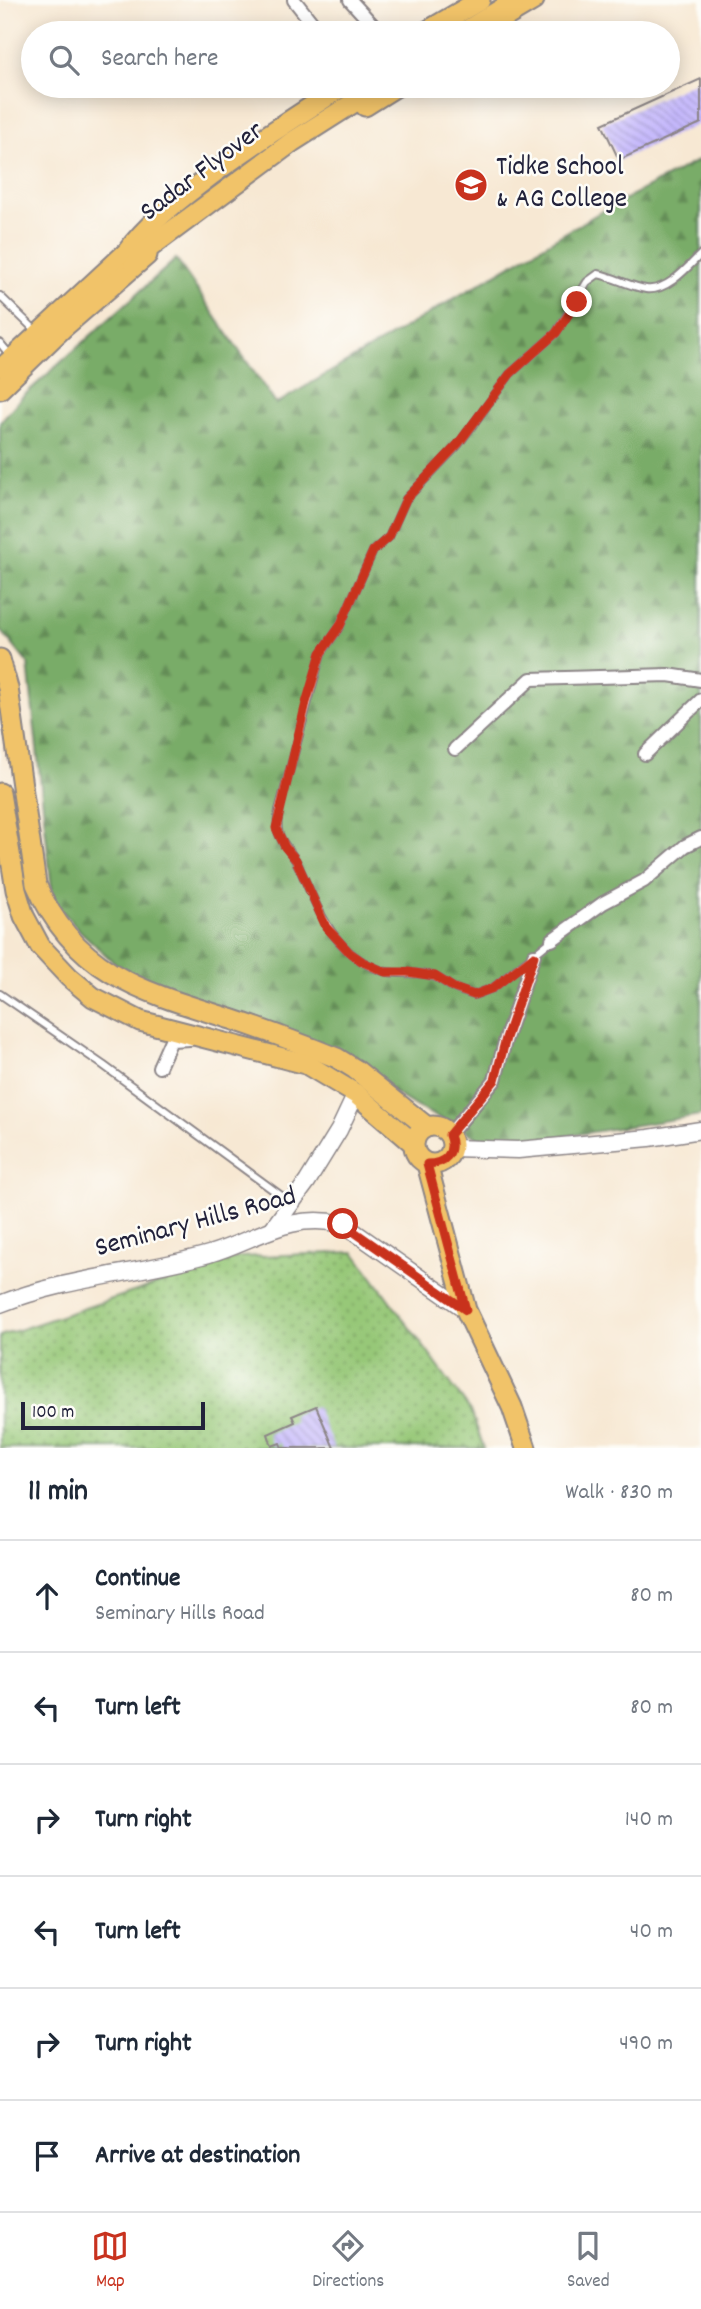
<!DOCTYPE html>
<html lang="en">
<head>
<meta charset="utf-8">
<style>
  :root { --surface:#fff; --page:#f2f2f3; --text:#1f2937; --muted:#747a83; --line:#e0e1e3; --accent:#c8321e }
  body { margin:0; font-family:Dekko,sans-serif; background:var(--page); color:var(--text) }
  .scale { position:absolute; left:21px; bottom:18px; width:184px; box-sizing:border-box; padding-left:7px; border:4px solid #22223b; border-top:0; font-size:19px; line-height:24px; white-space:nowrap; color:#22223b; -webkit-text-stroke:5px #fdfcf7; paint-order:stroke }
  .stop { position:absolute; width:21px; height:21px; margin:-16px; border:5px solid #c8321e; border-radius:50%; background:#fff }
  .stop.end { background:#c8321e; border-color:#fff; box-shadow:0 2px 7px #0008 }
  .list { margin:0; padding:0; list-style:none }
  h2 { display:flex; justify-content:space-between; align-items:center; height:91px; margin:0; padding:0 28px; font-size:30px }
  h2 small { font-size:23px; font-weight:400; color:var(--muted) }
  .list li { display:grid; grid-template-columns:46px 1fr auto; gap:21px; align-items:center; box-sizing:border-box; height:112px; padding:0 28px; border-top:2px solid var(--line) }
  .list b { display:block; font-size:26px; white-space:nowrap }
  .list p { margin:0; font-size:23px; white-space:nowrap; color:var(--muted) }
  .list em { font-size:23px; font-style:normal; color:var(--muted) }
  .icon { flex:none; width:38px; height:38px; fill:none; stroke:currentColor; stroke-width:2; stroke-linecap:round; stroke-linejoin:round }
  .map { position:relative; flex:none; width:701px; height:1448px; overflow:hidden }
  .search { position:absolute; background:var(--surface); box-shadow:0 4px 18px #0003; left:21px; right:21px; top:21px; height:77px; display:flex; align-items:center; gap:18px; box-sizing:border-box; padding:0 24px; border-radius:38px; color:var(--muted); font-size:26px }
  .sheet { height:763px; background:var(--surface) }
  nav { display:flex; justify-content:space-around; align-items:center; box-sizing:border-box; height:98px; border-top:2px solid var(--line); background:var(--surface); font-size:19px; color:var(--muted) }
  nav a { display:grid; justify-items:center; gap:4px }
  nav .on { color:var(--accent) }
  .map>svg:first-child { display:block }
  .grass { fill:url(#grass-dots); stroke:#5c755a; stroke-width:2 }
  .forest { fill:url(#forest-firs); stroke:#4e6752; stroke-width:2 }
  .building { fill:url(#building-back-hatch) }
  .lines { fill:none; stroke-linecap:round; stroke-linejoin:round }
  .service-casing { stroke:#8c8587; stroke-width:10 }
  .minor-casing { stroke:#8c8587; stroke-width:16 }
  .tertiary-casing { stroke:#8c8587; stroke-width:19 }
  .primary-casing { stroke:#8c8587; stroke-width:23 }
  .trunk-casing { stroke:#8c8587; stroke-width:23 }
  .service { stroke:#fff; stroke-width:6 }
  .minor { stroke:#fff; stroke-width:12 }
  .tertiary { stroke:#fff; stroke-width:16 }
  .primary { stroke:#f1c369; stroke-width:19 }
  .trunk { stroke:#f1c369; stroke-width:19 }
  .route { stroke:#c8321e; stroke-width:9 }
  .labels { text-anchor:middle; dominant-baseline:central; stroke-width:5; stroke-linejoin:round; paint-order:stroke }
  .poi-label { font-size:28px; fill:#22223b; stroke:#fdfcf7; text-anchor:start }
  .street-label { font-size:28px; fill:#22223b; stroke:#fdfcf7 }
</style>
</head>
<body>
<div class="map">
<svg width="701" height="1448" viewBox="0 0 701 1448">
  <defs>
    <pattern id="grass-dots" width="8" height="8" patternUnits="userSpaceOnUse" patternTransform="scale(1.75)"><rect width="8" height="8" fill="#97c878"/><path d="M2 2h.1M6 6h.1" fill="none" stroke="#7ba264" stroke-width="1.8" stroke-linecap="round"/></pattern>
    <pattern id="forest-firs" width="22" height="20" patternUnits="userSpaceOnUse" patternTransform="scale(1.75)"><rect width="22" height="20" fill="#79ac68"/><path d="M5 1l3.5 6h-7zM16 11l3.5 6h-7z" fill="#638c57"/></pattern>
    <pattern id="building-back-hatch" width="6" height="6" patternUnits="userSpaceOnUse" patternTransform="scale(1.75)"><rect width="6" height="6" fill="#c1b3fd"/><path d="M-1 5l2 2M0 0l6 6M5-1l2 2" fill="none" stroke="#9c91ce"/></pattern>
  </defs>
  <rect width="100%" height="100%" fill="#fdfcf7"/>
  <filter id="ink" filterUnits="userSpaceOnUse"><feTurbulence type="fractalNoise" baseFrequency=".0143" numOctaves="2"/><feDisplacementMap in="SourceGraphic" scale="14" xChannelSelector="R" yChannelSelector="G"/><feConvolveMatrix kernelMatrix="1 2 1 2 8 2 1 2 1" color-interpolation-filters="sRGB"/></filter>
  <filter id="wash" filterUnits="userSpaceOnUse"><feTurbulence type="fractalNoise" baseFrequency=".00686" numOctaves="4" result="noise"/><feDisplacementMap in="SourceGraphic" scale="28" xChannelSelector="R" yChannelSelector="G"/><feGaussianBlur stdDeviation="1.57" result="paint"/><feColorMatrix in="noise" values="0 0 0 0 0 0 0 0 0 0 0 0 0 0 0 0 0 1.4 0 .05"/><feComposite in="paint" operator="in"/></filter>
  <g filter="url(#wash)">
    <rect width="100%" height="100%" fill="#f7e8d3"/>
    <polygon class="grass" points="354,1252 471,1411 484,1448 0,1448 0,1336 239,1257"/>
    <polygon class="forest" points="701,159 701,1115 497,1147 417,1107 381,1085 123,971 78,929 53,901 28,664 0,629 0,422 20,399 176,259 276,404 602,211"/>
    <g id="blocks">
      <g class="building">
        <polygon points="701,79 701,123 619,160 602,124"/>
        <polygon points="316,1406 334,1448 282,1448 280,1443 272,1446 268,1434 295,1422 292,1416"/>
      </g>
    </g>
  </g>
  <g filter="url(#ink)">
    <use href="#blocks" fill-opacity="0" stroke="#8c8587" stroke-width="2"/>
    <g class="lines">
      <defs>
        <g id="service">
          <polyline points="0,296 37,332"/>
          <polyline points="0,343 10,355"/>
          <path d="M552,940L493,988L474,995C467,993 460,991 454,988C447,985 442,979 435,977C419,970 399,976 383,971C333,955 319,910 299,867C287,841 273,843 279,810L321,654L340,626L373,551L389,537L406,499L458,445L510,374L556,333L587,282L598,274C614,277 631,287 646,289C667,292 688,267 701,254"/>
          <polyline points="0,994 103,1065 291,1203"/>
        </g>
        <g id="minor">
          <polyline points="294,0 320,33"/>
          <polyline points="350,0 380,33"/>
          <polyline points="455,749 531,679 668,675 701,680"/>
          <polyline points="645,754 701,700"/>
          <polyline points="552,940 603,903 644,881 685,846 701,838"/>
          <polyline points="159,1067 171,1040 190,1039"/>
          <polyline points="449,1135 495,1080 506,1038 534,955"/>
        </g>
        <g id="tertiary">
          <polyline points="452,1148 518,1150 649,1138 701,1130"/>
          <polyline points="273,1228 307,1182 339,1130 356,1094"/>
          <path d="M0,1304C67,1277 140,1274 209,1254C259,1239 287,1212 343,1224L466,1310"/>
        </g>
        <g id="primary">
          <polyline points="502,19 534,0"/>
          <polyline points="424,33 480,0"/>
          <polyline points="365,106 397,86"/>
          <path d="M3,367L127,252C147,225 171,206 197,186C244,149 294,118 343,86"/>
          <polyline points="0,389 64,327 147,255"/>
          <path d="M0,659L8,688L36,884C75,974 144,992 231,1019C267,1031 302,1044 337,1058L355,1069L427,1127"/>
          <polyline points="0,793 16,890 24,916 40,946 69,977 93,997 140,1021 306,1064 356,1094 413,1143"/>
          <circle cx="433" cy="1145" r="19"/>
          <polyline points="427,1164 466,1310 512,1407 526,1448"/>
        </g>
        <g id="trunk">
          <polyline points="462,33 516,0"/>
          <polyline points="134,265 149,248 292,142 380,86"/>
        </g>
      </defs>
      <use href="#service" class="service-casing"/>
      <use href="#minor" class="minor-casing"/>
      <use href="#tertiary" class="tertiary-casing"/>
      <use href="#primary" class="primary-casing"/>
      <use href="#trunk" class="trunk-casing"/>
      <use href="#service" class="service"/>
      <use href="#minor" class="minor"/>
      <use href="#tertiary" class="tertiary"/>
      <use href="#primary" class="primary"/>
      <use href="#trunk" class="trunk"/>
    </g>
  </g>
  <g class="lines" filter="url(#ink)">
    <path class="route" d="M343,1224L466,1310L427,1164C445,1164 456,1153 449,1135L495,1080L506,1038L534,956L493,988L474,995L454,988L435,976L408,972H385L363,962L350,953L326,927L296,860L285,847L276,828L306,703L321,653L340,626L373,551L389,537L406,499L458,444L510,374L556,333L577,302"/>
  </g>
  <defs>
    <symbol id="school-disc" viewBox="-11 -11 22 22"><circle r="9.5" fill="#c8321e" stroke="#fdfcf7"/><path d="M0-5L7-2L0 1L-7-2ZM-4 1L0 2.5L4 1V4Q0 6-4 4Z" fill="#fff"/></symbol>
  </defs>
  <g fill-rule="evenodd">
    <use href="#school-disc" x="452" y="166" width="38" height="38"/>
  </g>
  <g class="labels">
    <g class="poi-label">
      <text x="496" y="169">Tidke School<tspan x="496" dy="32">&amp; AG College</tspan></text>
    </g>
    <g class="street-label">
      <text transform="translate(203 173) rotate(-37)">Sadar Flyover</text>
      <text transform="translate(196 1224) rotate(-15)">Seminary Hills Road</text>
    </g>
  </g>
</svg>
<div class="scale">100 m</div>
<div class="stop" style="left:343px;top:1224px"></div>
<div class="stop end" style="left:577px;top:302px"></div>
<div class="search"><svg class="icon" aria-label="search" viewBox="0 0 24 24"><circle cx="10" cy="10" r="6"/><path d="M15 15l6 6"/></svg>Search here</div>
</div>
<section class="sheet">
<h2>11 min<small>Walk · 830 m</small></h2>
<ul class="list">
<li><svg class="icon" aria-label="ahead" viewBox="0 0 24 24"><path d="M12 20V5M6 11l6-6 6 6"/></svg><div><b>Continue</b><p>Seminary Hills Road</p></div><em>80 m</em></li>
<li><svg class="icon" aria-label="left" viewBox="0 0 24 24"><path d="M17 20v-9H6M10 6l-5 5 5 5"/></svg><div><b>Turn left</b></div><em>80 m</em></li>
<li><svg class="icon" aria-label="right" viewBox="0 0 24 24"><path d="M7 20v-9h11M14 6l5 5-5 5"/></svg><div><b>Turn right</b></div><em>140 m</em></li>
<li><svg class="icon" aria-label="left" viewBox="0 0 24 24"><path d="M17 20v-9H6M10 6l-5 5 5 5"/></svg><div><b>Turn left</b></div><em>40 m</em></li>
<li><svg class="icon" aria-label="right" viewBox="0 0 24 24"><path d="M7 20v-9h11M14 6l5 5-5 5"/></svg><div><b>Turn right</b></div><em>490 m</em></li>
<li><svg class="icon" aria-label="arrive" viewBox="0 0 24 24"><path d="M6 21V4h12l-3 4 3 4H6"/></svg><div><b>Arrive at destination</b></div></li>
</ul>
</section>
<nav>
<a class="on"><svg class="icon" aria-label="map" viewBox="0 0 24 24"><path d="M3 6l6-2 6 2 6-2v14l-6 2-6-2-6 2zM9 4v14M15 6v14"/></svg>Map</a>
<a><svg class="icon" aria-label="directions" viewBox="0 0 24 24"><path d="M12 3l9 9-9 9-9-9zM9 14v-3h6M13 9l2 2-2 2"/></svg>Directions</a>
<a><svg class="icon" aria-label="saved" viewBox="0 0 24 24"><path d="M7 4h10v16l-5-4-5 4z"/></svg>Saved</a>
</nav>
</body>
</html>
